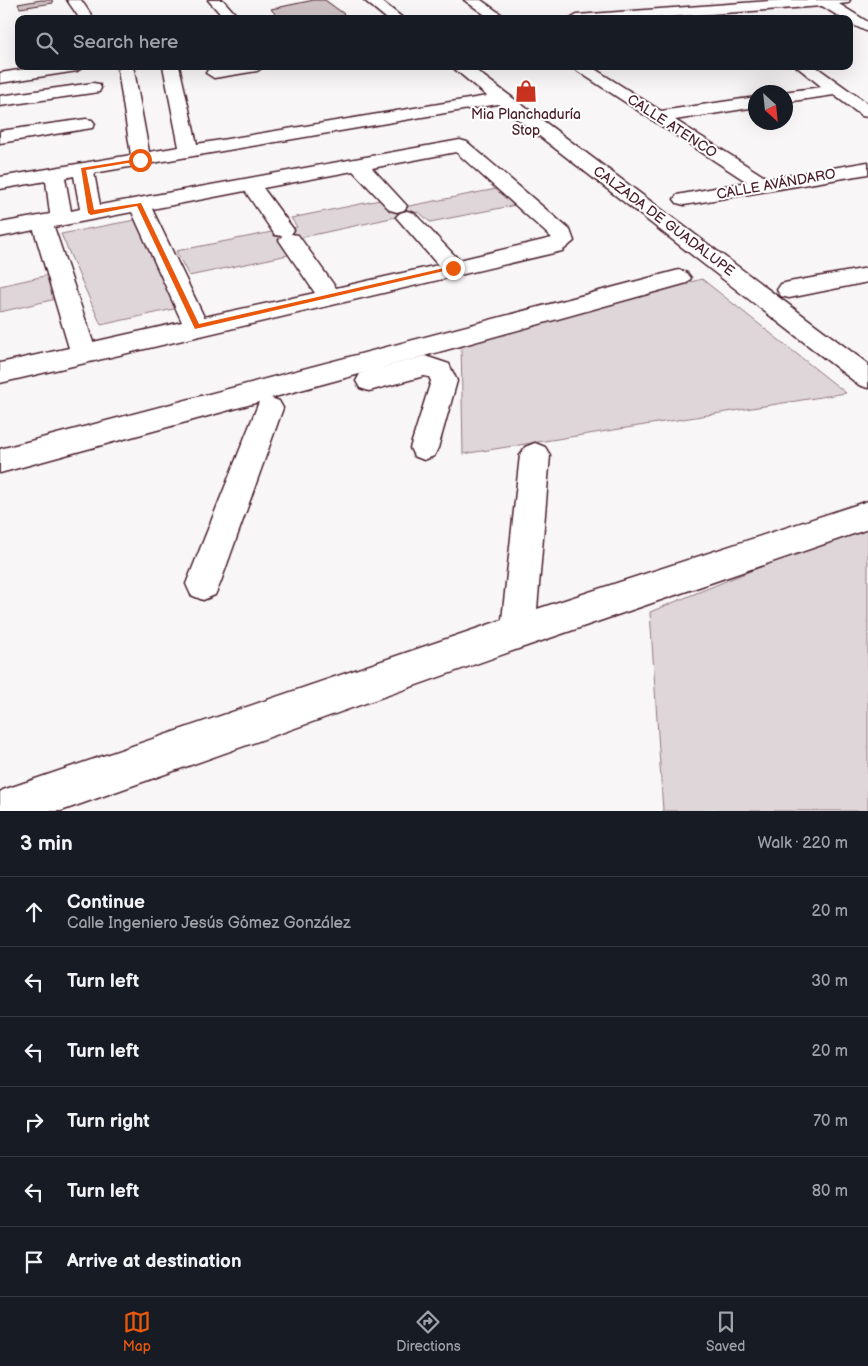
<!DOCTYPE html>
<html lang="en">
<head>
<meta charset="utf-8">
<style>
  :root { --surface:#171b24; --page:#20242c; --text:#f1f3f6; --muted:#9ea1a6; --line:#363941; --accent:#ea580c }
  body { margin:0; font-family:"Balsamiq Sans",sans-serif; background:var(--page); color:var(--text) }
  .compass { position:absolute; left:748px; top:85px; width:45px; height:45px; border-radius:50%; background:var(--surface); box-shadow:0 5px 20px #0002; rotate:153deg }
  .stop { position:absolute; width:15px; height:15px; margin:-11px; border:4px solid #ea580c; border-radius:50%; background:#fff }
  .stop.end { background:#ea580c; border-color:#fff; box-shadow:0 1px 5px #0008 }
  .list { margin:0; padding:0; list-style:none }
  h2 { display:flex; justify-content:space-between; align-items:center; height:65px; margin:0; padding:0 20px; font-size:21px }
  h2 small { font-size:16px; font-weight:400; color:var(--muted) }
  .list li { display:grid; grid-template-columns:32px 1fr auto; gap:15px; align-items:center; box-sizing:border-box; height:70px; padding:0 20px; border-top:1px solid var(--line) }
  .list b { display:block; font-size:19px; white-space:nowrap }
  .list p { margin:0; font-size:16px; white-space:nowrap; color:var(--muted) }
  .list em { font-size:16px; font-style:normal; color:var(--muted) }
  .icon { flex:none; width:28px; height:28px; fill:none; stroke:currentColor; stroke-width:2; stroke-linecap:round; stroke-linejoin:round }
  .map { position:relative; flex:none; width:868px; height:811px; overflow:hidden }
  .search { position:absolute; background:var(--surface); box-shadow:0 5px 20px #0002; left:15px; right:15px; top:15px; height:55px; display:flex; align-items:center; gap:12px; box-sizing:border-box; padding:0 18px; border-radius:10px; color:var(--muted); font-size:19px }
  .sheet { height:485px; background:var(--surface) }
  nav { display:flex; justify-content:space-around; align-items:center; box-sizing:border-box; height:70px; border-top:1px solid var(--line); background:var(--surface); font-size:14px; color:var(--muted) }
  nav a { display:grid; justify-items:center; gap:2px }
  nav .on { color:var(--accent) }
  .map>svg:first-child { display:block }
  .green { fill:#ded6d9; stroke:#947a82 }
  .building { fill:#cdc1c4; stroke:#4a1f2b }
  .lines { fill:none; stroke-linecap:round; stroke-linejoin:round }
  .minor-casing { stroke:#4a1f2b; stroke-width:3 }
  .minor { fill:#fff; fill-rule:evenodd }
  .route { fill:#ea580c }
  .labels { text-anchor:middle; dominant-baseline:central; stroke-width:4; stroke-linejoin:round; paint-order:stroke }
  .far-poi-label { font-size:14px; fill:#4a1f2b; stroke:#fff }
  .far-street-label { font-size:14px; fill:#4a1f2b; stroke:#fff }
</style>
</head>
<body>
<div class="map">
<svg width="868" height="811" viewBox="0 0 868 811">
  <rect width="100%" height="100%" fill="#f8f6f7"/>
  <filter id="ink" filterUnits="userSpaceOnUse"><feTurbulence type="fractalNoise" baseFrequency=".02" numOctaves="2"/><feDisplacementMap in="SourceGraphic" scale="10" xChannelSelector="R" yChannelSelector="G"/><feConvolveMatrix kernelMatrix="1 2 1 2 8 2 1 2 1" color-interpolation-filters="sRGB"/></filter>
  <g filter="url(#ink)">
    <g class="green">
      <polygon points="501,188 521,204 430,222 419,212 285,241 293,254 189,276 176,251 297,227 291,218 385,199 394,209"/>
      <polygon points="135,220 178,308 101,325 61,234"/>
      <polygon points="49,275 56,299 0,312 0,286"/>
      <polygon points="702,279 846,393 463,454 461,340"/>
      <polygon points="868,523 868,811 663,811 650,612"/>
    </g>
    <g class="building">
      <polygon points="41,0 52,0 53,3 20,8 18,4"/>
      <polygon points="314,0 325,0 344,14 340,19 279,19 271,9"/>
    </g>
    <g class="lines">
      <defs>
        <g id="minor">
          <polygon points="67,0 81,0 94,19 80,19"/>
          <polygon points="208,0 223,0 240,19 225,19"/>
          <polygon points="364,0 380,0 404,19 387,19"/>
          <polygon points="464,0 481,0 508,19 491,19"/>
          <polygon points="784,0 850,0 848,3 839,4 868,22 868,32 849,23 849,19 843,19 822,6 641,19 570,19 577,15"/>
          <polygon points="44,66 85,66 77,71 0,83 0,73"/>
          <path d="M121,66L132,67L134,70L149,152L179,147L163,66H179L197,144L487,96L451,66H470L868,364V388L859,385L498,104L94,173L100,205L460,140L467,142L570,230L574,241L562,251L0,383V363L69,348L34,230L0,237V223L50,214L46,181L0,189V177L131,155L118,70ZM456,152L552,238L459,260L414,213L407,211L400,213L396,217L438,265L336,288L298,235L291,234L294,230L263,188L353,171L390,210L397,212L404,210L407,206L372,168ZM74,176L80,209L71,211L65,178ZM245,191L275,235L282,236L279,240L315,293L204,317L152,209ZM132,212L182,322L93,342L54,227Z"/>
          <polygon points="225,66 265,66 257,71 214,78 206,73 208,70"/>
          <polygon points="570,66 590,66 661,111 756,97 756,107 675,120 768,179 868,162 868,174 684,205 677,203 674,199 677,195 747,182"/>
          <polygon points="796,66 815,66 868,104 868,117 862,116 834,95 786,102 786,92 783,92 822,87"/>
          <polygon points="93,83 99,84 101,88 99,92 0,106 0,96"/>
          <polygon points="86,119 92,120 95,124 92,128 0,143 0,131"/>
          <polygon points="868,268 868,282 789,298 781,296 777,290 781,284 789,282"/>
          <polygon points="679,270 687,273 691,278 687,283 374,370 425,356 449,364 457,381 438,448 434,456 424,460 414,456 410,448 431,381 429,377 424,376 369,391 360,388 356,381 360,374 367,372 271,398 279,401 283,408 220,584 215,595 203,600 191,595 186,584 259,402 0,473 0,449"/>
          <polygon points="535,443 545,447 550,455 537,609 868,501 868,529 518,649 61,811 0,811 0,792 3,790 502,620 520,455 525,447"/>
        </g>
      </defs>
      <use href="#minor" class="minor-casing"/>
      <use href="#minor" class="minor"/>
    </g>
  </g>
  <polygon class="route" points="143,158 140,161 86,170 94,210 141,203 199,324 453,266 457,268 195,329 137,206 91,215 88,213 81,168"/>
  <defs>
    <symbol id="shop-bare" viewBox="-9 -9 18 18"><path d="M-5-2.5h2.3a2.7 3.5 0 0 1 5.4 0H5L5.5 6h-11ZM-1.5-2.5h3a1.5 2.3 0 0 0-3 0Z" fill="#c8321e" stroke="#fff" stroke-width="2.5" paint-order="stroke"/></symbol>
  </defs>
  <g fill-rule="evenodd">
    <use href="#shop-bare" x="510" y="75" width="32" height="32"/>
  </g>
  <g class="labels">
    <g class="far-poi-label">
      <text x="526" y="114">Mia Planchaduría<tspan x="526" dy="16">Stop</tspan></text>
    </g>
    <g class="far-street-label">
      <text transform="translate(672 126) rotate(33)">CALLE ATENCO</text>
      <text transform="translate(776 184) rotate(-10)">CALLE AVÁNDARO</text>
      <text transform="translate(664 221) rotate(37)">CALZADA DE GUADALUPE</text>
    </g>
  </g>
</svg>
<svg class="compass" viewBox="-18 -18 36 36"><path d="M0-13l5 13h-10z" fill="#e53935"/><path d="M0 13l5-13h-10z" fill="#9ea1a6"/></svg>
<div class="stop" style="left:140px;top:160px"></div>
<div class="stop end" style="left:453px;top:268px"></div>
<div class="search"><svg class="icon" aria-label="search" viewBox="0 0 24 24"><circle cx="10" cy="10" r="6"/><path d="M15 15l6 6"/></svg>Search here</div>
</div>
<section class="sheet">
<h2>3 min<small>Walk · 220 m</small></h2>
<ul class="list">
<li><svg class="icon" aria-label="ahead" viewBox="0 0 24 24"><path d="M12 20V5M6 11l6-6 6 6"/></svg><div><b>Continue</b><p>Calle Ingeniero Jesús Gómez González</p></div><em>20 m</em></li>
<li><svg class="icon" aria-label="left" viewBox="0 0 24 24"><path d="M17 20v-9H6M10 6l-5 5 5 5"/></svg><div><b>Turn left</b></div><em>30 m</em></li>
<li><svg class="icon" aria-label="left" viewBox="0 0 24 24"><path d="M17 20v-9H6M10 6l-5 5 5 5"/></svg><div><b>Turn left</b></div><em>20 m</em></li>
<li><svg class="icon" aria-label="right" viewBox="0 0 24 24"><path d="M7 20v-9h11M14 6l5 5-5 5"/></svg><div><b>Turn right</b></div><em>70 m</em></li>
<li><svg class="icon" aria-label="left" viewBox="0 0 24 24"><path d="M17 20v-9H6M10 6l-5 5 5 5"/></svg><div><b>Turn left</b></div><em>80 m</em></li>
<li><svg class="icon" aria-label="arrive" viewBox="0 0 24 24"><path d="M6 21V4h12l-3 4 3 4H6"/></svg><div><b>Arrive at destination</b></div></li>
</ul>
</section>
<nav>
<a class="on"><svg class="icon" aria-label="map" viewBox="0 0 24 24"><path d="M3 6l6-2 6 2 6-2v14l-6 2-6-2-6 2zM9 4v14M15 6v14"/></svg>Map</a>
<a><svg class="icon" aria-label="directions" viewBox="0 0 24 24"><path d="M12 3l9 9-9 9-9-9zM9 14v-3h6M13 9l2 2-2 2"/></svg>Directions</a>
<a><svg class="icon" aria-label="saved" viewBox="0 0 24 24"><path d="M7 4h10v16l-5-4-5 4z"/></svg>Saved</a>
</nav>
</body>
</html>
